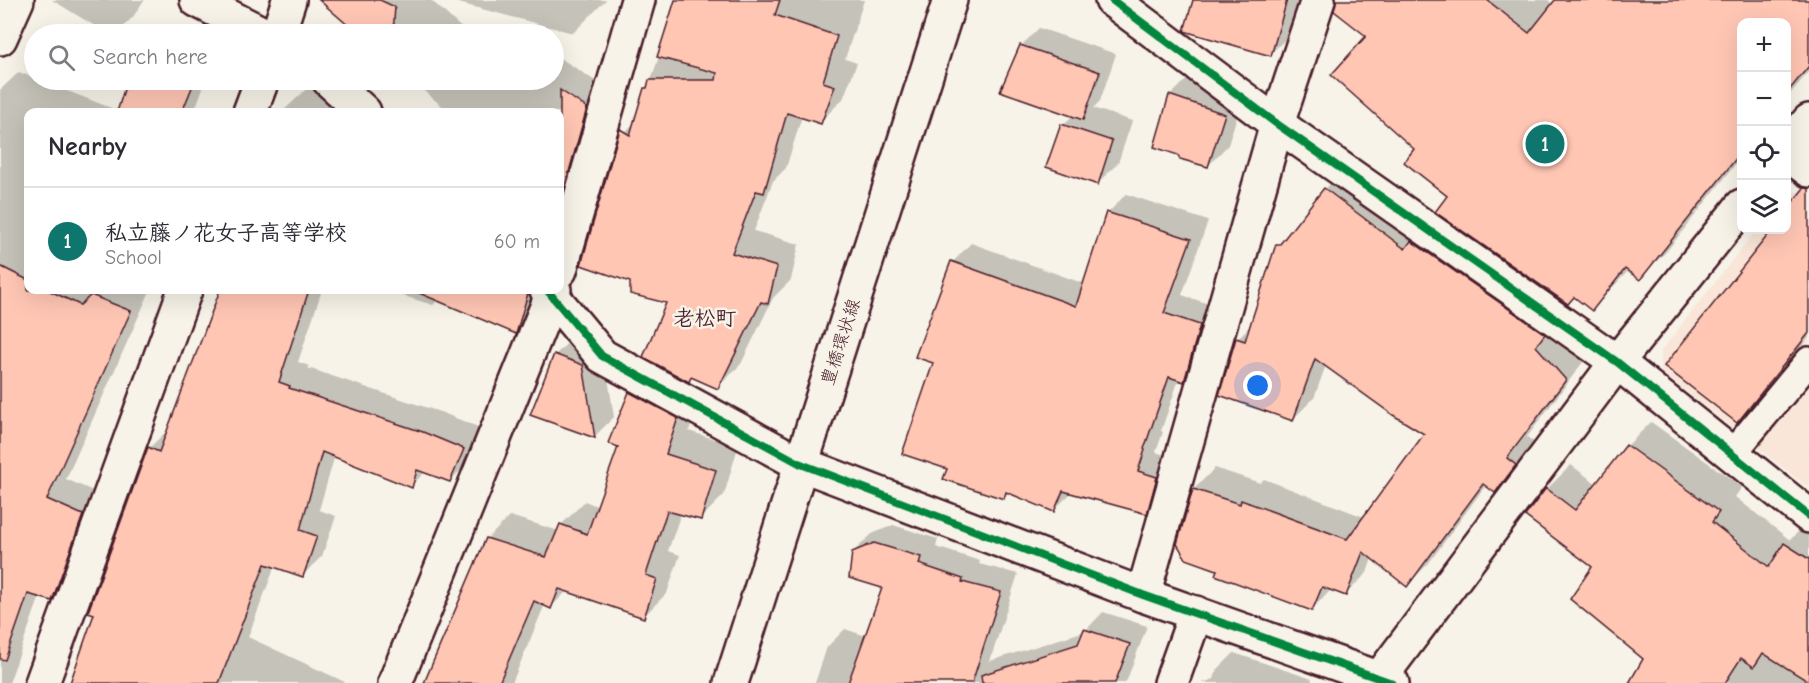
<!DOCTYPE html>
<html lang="en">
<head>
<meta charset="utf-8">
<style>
  :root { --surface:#fff; --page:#f2f2f3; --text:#2b2b33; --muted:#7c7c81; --line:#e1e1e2; --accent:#0f766e }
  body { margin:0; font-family:"Comic Neue","Klee One",sans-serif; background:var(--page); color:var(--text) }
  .controls { position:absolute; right:18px; top:18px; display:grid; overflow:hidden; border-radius:12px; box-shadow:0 6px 24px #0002 }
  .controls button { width:54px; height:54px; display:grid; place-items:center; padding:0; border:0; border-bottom:2px solid var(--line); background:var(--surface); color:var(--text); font:30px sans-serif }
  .you { position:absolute; left:1258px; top:386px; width:21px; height:21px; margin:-15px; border:4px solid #fff; border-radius:50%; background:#1a73e8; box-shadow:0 0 0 9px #1a73e833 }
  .badge { display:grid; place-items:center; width:39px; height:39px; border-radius:50%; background:var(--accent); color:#fff; font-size:20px; font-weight:700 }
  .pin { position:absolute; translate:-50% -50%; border:3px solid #fff; box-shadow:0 2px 6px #0006 }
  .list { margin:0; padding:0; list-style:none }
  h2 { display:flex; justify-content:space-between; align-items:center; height:78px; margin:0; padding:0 24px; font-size:26px }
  h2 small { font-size:20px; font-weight:400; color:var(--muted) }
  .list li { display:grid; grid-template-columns:39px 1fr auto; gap:18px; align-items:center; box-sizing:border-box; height:108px; padding:0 24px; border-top:2px solid var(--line) }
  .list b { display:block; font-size:22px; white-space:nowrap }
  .list p { margin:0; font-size:20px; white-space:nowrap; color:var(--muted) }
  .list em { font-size:20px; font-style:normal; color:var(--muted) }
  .icon { flex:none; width:33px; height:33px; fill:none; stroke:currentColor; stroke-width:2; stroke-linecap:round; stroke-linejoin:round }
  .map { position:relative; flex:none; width:1809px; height:683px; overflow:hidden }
  .search { position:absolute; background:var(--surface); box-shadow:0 6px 24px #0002; left:24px; top:24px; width:540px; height:66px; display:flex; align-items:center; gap:15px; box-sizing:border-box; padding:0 21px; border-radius:33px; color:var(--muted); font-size:22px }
  .panel { position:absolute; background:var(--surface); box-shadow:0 6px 24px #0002; left:24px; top:108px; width:540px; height:186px; border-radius:12px }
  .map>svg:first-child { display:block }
  .built { fill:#f9e6d8 }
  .shadow { fill:#0003 }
  .building { fill:#ffc6b4; stroke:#4a1f2b; stroke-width:1.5 }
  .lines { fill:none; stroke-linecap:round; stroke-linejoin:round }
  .service-casing { stroke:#4a1f2b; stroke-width:32 }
  .minor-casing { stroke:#4a1f2b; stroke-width:38 }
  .tertiary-casing { stroke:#4a1f2b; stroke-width:38 }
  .secondary-casing { stroke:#4a1f2b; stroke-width:38 }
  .service { stroke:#f7f3e8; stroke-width:27 }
  .minor { stroke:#f7f3e8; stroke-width:33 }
  .tertiary { stroke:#f7f3e8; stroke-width:33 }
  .secondary { stroke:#f7f3e8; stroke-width:33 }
  .cycleway-casing { stroke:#f7f3e8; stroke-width:11 }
  .cycleway { stroke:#00873e; stroke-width:8 }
  .labels { text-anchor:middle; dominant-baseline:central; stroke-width:5; stroke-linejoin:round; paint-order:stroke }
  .street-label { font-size:18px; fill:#4a1f2b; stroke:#f7f3e8 }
  .quarter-label { font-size:21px; font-weight:bold; fill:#4a1f2b; stroke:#f7f3e8 }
</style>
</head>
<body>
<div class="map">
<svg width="1809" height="683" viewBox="0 0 1809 683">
  <rect width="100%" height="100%" fill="#f7f3e8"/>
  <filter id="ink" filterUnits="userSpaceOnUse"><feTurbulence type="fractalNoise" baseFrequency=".0167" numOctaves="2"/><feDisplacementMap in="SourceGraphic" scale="12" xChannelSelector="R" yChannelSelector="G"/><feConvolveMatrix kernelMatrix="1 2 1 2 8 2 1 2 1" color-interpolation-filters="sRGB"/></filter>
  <g filter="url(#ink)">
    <polygon class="built" points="1787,192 1809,193 1809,488 1661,372 1661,351 1756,230 1786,230"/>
    <g class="shadow">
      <polygon points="52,0 144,0 133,17 116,34 108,34"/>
      <polygon points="321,0 431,0 468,34 360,34"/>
      <polygon points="447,0 606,0 573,33"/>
      <polygon points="678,0 864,0 845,59 857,63 843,99 820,122 802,116 786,168 773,181 754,231 799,244 791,280 773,298 741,364 718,387 693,376 689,380 668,302 632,281 591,267 625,132 636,121 645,88 650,83"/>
      <polygon points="1195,0 1301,0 1291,34 1270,54"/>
      <polygon points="1352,0 1548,0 1553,4 1556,0 1809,0 1809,71 1786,99 1786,22 1742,22 1742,156 1666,252 1639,278 1629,270 1592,309 1449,196 1416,149"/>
      <polygon points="1039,28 1116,54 1100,101 1093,108 1132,121 1118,163 1098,183 1063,125 1073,115 1021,46"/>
      <polygon points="554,54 606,88 579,181 560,204 560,112 449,112 411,80 516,80 526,88 530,80 554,80"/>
      <polygon points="19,72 34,78 34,80 39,80 119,111 129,80 206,80 194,112 28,112 28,290 146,290 150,291 66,479 102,495 71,580 51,600 40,596 9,683 0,683 0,90"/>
      <polygon points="1191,75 1244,94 1228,145 1208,166 1170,96"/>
      <polygon points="316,80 371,106 384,112 282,112"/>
      <polygon points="1346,169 1586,358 1527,437 1536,444 1516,471 1495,491 1486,485 1428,564 1407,585 1372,558 1367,573 1346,594 1332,589 1312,609 1219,569 1194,489 1215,468 1260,483 1264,479 1364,517 1426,433 1326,365 1314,398 1293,419 1237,339 1252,324 1278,245 1296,227 1325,189"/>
      <polygon points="1809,189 1809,337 1761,397 1737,421 1667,366 1773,230 1786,230"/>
      <polygon points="1126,194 1208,221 1182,295 1218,307 1202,362 1184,381 1179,379 1161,431 1163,432 1156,452 1175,459 1165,494 1146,512 1072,492 1054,510 1008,492 1003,497 949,468 935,362 953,262 971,243 1085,284 1108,213"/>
      <polygon points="221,290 322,290 298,362 309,366 308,368 443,413 483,429 470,461 450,481 425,472 411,486 335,455 319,510 336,516 322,556 302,576 275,566 248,637 345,682 344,683 77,683 149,448 170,428"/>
      <polygon points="384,290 540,290 531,310 511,330 439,299 433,305"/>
      <polygon points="576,335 603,345 614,417 594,437 555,355"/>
      <polygon points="653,369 700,395 689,431 738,447 724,495 701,518 681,513 668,551 680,555 667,593 644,616 568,590 551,607 545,604 512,683 426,683 487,539 510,516 559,531 561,525 585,501 599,507 620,446 630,393"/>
      <polygon points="1651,422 1742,487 1735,497 1790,540 1809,521 1809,683 1631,683 1645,658 1594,567 1527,516 1547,489 1571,465 1597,484 1627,446"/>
      <polygon points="893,525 938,539 936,547 980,561 979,564 1018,574 990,661 1085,631 1103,612 1147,626 1127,680 1124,683 815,683 827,647 845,629 866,636 884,587 853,552 872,534"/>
      <polygon points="1234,653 1312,679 1311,683 1202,683 1214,679 1217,670"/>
    </g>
    <g class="building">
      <polygon points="319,0 380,0 395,7 393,34 358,34"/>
      <polygon points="675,0 780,0 775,15 837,36 823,82 835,86 821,124 787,113 764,193 756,191 732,253 777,267 768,304 761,302 718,389 691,377 689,382 643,357 666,303 630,294 630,282 581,265 620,129 630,135 644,88 647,88 649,80 716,80 717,73 657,57"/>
      <polygon points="1193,0 1287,0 1271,56 1184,31"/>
      <polygon points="1336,0 1487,0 1529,33 1555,0 1809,0 1809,66 1786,94 1786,22 1742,22 1742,151 1640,280 1625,269 1592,311 1574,297 1568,304 1435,212 1447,196 1404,162 1414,149 1331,75 1366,36 1334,11"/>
      <polygon points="1020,45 1100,72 1083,120 1000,91"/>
      <polygon points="127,80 195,80 182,112 117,112"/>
      <polygon points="560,90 587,108 560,204"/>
      <polygon points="1169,95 1225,114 1208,167 1180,159 1178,155 1154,147"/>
      <polygon points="1061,124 1112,141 1098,185 1046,167"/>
      <polygon points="1324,188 1405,249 1411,241 1545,334 1536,346 1566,380 1507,458 1516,465 1495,493 1483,484 1407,587 1363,552 1346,596 1322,587 1312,611 1215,575 1217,570 1186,559 1177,544 1193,489 1240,504 1241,500 1347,539 1424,434 1393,415 1315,359 1293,421 1219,395 1236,338 1245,341 1276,244 1280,244"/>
      <polygon points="1804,188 1809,188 1809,333 1737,423 1664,366 1772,230 1786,230 1786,210"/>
      <polygon points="1106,212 1191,239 1164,313 1200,325 1184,382 1169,377 1144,449 1145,450 1138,471 1157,477 1147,514 1063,491 1054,512 1006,492 1004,499 943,479 947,469 902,454 933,363 915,357 951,261 1076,306"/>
      <polygon points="0,266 28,280 28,290 48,290 80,305 91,295 131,311 47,499 83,515 52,601 28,594 5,660 0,659"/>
      <polygon points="220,290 309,290 279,382 290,386 289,388 423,432 464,449 450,482 417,470 412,488 322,452 300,530 317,536 303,577 265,564 219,683 70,683 94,614 88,612 148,447 159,452"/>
      <polygon points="412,290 529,290 516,334"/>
      <polygon points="554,354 583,365 595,438 530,415"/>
      <polygon points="629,392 678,418 666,454 716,470 701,520 667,511 646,575 657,579 644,618 559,589 551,609 534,601 499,683 424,683 486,538 546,557 560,524 587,534 618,447 608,443"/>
      <polygon points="1626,445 1719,512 1712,522 1769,567 1784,543 1809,559 1809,682 1763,653 1754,667 1741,658 1725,683 1629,683 1643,659 1570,599 1592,567 1525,516 1546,488 1575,510"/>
      <polygon points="874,543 921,557 919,564 963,579 962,582 1001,592 972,683 848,683 882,588 849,578 852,552"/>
      <polygon points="1084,629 1130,644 1115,683 982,683 981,675 1078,644"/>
    </g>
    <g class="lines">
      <defs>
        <polyline id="service" points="1732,454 1809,361"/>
        <g id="minor">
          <polyline points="197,0 263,34"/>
          <polyline points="1112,0 1277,124 1617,362 1809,516"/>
          <polyline points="278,34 289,0"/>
          <polyline points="0,38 17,0"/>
          <polyline points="329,80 364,112"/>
          <polyline points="250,112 262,80"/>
          <polyline points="1786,149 1809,121"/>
          <polyline points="1786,153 1809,170"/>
          <polyline points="560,270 638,0"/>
          <polyline points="547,290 602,356 801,464"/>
          <polyline points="1143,595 1277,124 1318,0"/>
          <polyline points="42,683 185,290"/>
          <polyline points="395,683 554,290"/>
          <polyline points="1171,683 1196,613"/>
          <polyline points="1376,683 1617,362 1742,206"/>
        </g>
        <polyline id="tertiary" points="801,464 1143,595 1392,683"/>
        <polyline id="secondary" points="731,683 950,0"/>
      </defs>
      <use href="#service" class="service-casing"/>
      <use href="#minor" class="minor-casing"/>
      <use href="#tertiary" class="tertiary-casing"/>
      <use href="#secondary" class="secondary-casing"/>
      <use href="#service" class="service"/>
      <use href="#minor" class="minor"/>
      <use href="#tertiary" class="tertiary"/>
      <use href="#secondary" class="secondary"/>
      <defs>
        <g id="cycleway">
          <polyline points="1112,0 1277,124 1617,362 1809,516"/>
          <polyline points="547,290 602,356 801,464 1143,595 1392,683"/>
        </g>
      </defs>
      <use href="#cycleway" class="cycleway-casing"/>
      <use href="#cycleway" class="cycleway"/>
    </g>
  </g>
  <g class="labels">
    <g class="street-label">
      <text transform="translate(841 342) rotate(-72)">豊橋環状線</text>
    </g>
    <g class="quarter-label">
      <text x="705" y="318">老松町</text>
    </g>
  </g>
</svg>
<div class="controls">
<button>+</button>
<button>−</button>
<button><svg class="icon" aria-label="locate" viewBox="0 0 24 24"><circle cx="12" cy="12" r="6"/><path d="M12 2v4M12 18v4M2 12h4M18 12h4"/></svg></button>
<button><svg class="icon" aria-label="layers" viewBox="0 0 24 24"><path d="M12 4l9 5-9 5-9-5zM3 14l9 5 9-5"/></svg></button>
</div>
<div class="you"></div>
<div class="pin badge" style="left:1545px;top:144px">1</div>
<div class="search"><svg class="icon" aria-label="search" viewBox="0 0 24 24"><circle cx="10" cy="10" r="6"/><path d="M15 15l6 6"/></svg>Search here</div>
<section class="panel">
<h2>Nearby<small></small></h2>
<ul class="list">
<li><span class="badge">1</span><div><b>私立藤ノ花女子高等学校</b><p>School</p></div><em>60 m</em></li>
</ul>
</section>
</div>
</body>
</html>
